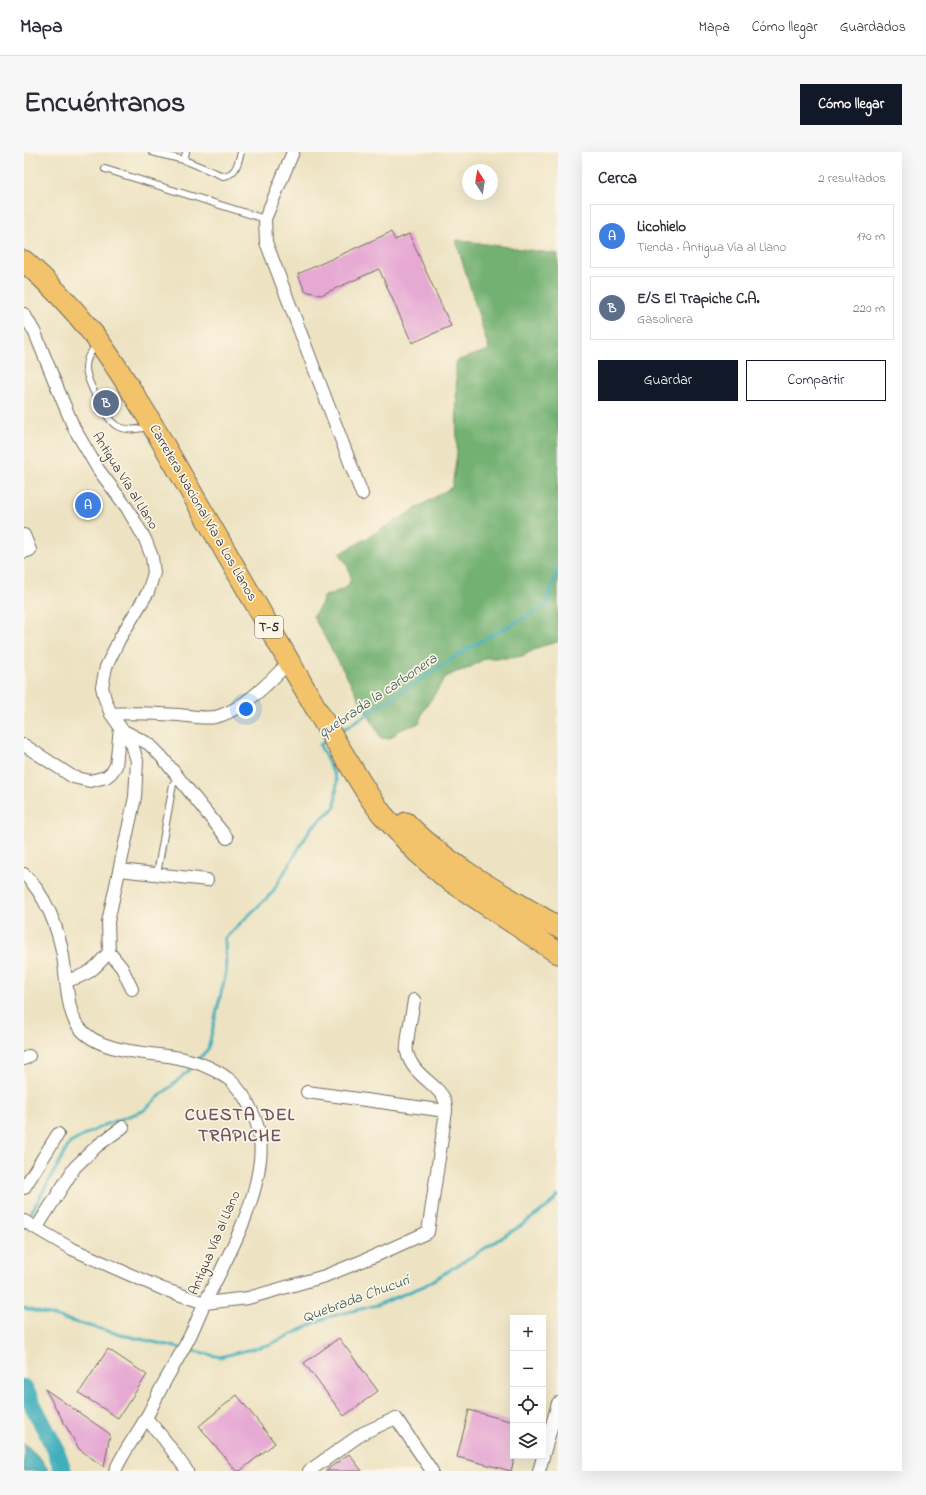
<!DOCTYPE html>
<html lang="es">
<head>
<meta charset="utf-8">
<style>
  :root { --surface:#fff; --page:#f7f7f7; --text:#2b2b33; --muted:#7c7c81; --line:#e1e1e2; --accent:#111827 }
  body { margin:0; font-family:"Indie Flower",sans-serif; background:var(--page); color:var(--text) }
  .controls { position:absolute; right:12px; bottom:12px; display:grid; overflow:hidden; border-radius:0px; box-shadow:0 4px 16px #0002 }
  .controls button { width:36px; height:36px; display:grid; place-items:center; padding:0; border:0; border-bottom:1px solid var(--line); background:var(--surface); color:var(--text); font:20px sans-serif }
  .compass { position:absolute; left:438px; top:12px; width:36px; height:36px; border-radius:50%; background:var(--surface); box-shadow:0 4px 16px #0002; rotate:348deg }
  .you { position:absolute; left:222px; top:557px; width:14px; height:14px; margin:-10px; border:3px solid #fff; border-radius:50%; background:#1a73e8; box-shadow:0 0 0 6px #1a73e833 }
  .badge { display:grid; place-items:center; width:26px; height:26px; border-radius:50%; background:var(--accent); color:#fff; font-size:13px; font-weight:700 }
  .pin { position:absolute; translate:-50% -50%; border:2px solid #fff; box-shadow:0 1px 4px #0006 }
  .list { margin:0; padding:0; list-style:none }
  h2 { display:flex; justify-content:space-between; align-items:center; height:52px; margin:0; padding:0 16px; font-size:17px }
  h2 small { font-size:13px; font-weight:400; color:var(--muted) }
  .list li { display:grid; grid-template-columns:26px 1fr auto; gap:12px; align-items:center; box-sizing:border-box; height:64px; margin:0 8px 8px; padding:0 8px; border:1px solid var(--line); border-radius:0px }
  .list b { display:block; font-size:15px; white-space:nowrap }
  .list p { margin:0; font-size:13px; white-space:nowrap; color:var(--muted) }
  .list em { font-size:13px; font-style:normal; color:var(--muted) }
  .actions { display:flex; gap:8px; padding:12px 16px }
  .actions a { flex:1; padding:9px 0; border:1px solid var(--accent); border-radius:0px; text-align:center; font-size:14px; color:var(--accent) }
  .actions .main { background:var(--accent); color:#fff }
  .icon { flex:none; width:22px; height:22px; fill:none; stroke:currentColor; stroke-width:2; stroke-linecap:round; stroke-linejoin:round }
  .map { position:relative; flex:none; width:534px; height:1319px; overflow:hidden; border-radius:0px }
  header { display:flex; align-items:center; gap:24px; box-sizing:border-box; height:56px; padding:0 20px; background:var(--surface); border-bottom:1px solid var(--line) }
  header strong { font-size:19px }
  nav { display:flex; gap:22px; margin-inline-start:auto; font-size:14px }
  .intro { display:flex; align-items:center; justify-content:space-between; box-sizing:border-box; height:96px; padding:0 24px }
  h1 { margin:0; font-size:28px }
  .button { padding:10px 18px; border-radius:0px; background:var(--accent); color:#fff; font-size:14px; font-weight:700 }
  main { display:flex; gap:24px; padding:0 24px }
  aside { flex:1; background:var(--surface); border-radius:0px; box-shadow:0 4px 16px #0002 }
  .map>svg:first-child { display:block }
  .forest { fill:#73b172; stroke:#4f6e4e }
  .water { fill:#40afbb; stroke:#366d73 }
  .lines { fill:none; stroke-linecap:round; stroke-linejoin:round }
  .stream { stroke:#40afbb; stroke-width:3 }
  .river { stroke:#40afbb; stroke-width:18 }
  .building { fill:#e6a9d4 }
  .lane-casing { stroke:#6f6b60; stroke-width:8 }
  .street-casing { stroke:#6f6b60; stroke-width:14 }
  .highway-casing { stroke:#6f6b60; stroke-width:23 }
  .lane { stroke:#fff; stroke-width:6 }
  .street { stroke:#fff; stroke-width:12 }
  .highway { stroke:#f2c36a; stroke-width:21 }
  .labels { text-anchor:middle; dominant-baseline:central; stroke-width:3.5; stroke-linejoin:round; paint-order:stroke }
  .shield { fill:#fcf5e5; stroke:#6a6863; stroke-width:1 }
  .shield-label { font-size:13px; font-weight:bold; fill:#2b2b2b }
  .street-label { font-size:14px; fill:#2b2b2b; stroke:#fcf5e5 }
  .water-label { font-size:15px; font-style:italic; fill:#32595d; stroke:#fcf5e5 }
  .district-label { font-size:18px; font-weight:bold; letter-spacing:1px; fill:#6c5766; stroke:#fcf5e5 }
</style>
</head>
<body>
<header>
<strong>Mapa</strong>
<nav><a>Mapa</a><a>Cómo llegar</a><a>Guardados</a></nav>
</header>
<div class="intro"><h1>Encuéntranos</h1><a class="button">Cómo llegar</a></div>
<main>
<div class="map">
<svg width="534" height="1319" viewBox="0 0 534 1319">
  <rect width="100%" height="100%" fill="#fcf5e5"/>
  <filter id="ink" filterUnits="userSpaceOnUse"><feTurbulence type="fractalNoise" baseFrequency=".025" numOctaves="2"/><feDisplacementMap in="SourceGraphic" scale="8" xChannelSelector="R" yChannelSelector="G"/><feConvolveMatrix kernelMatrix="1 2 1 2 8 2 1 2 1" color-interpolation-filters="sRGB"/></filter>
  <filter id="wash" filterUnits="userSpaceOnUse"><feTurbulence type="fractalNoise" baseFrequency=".012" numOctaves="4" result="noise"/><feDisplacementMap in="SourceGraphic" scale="16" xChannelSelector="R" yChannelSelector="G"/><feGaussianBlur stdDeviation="0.9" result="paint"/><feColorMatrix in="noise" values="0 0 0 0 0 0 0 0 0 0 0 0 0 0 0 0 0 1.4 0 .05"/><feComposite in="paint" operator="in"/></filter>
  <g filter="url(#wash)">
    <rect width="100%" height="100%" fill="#ede3c3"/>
    <path class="forest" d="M432,88L534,102V490L518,494L498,504L487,506H462L443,517L432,520L422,525L398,561L396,571L373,579C370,586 365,587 357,586L289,464L298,451L299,445C306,442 317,439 323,434C332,425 321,409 316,402L428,335L433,301L432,209L465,198Z"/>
    <polygon class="water" points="0,1291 18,1308 25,1319 1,1319 0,1318"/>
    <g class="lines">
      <g class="stream">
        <polyline points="314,581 448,494 522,454 534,415"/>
        <polyline points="174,908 184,897 202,820 201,786 248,741 287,676 311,655 313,629 296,593 302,589"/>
        <polyline points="3,1066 11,1054 46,991 80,973 119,959 162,921 169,914"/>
        <polyline points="0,1156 98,1183 156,1196"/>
        <polyline points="162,1197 196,1205 247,1192 304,1165 353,1153 400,1134 495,1075 526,1053 534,1044"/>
      </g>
      <polyline class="river" points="0,1236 31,1296 39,1319"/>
    </g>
    <g id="blocks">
      <g class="building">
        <polygon points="367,80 371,88 385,82 427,174 388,191 355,117 297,143 281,139 274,122"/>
        <polygon points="315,1186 354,1239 320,1264 280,1211"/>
        <polygon points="84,1197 123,1223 94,1266 55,1241"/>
        <polygon points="21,1237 86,1282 80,1315 55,1297"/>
        <polygon points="213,1243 251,1291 216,1319 212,1319 175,1274"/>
        <polygon points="445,1258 489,1270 489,1304 491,1304 487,1319 433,1305"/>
        <polygon points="325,1302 338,1319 301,1319"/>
      </g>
    </g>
  </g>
  <g filter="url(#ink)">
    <use href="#blocks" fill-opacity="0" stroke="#6f6b60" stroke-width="1"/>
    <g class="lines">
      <defs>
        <g id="lane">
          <polyline points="128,0 160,8 162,0"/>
          <path d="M160,8L199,24C212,23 214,11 217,0"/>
          <polyline points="81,17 241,67"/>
          <path d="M73,194C67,199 62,206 62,215C62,228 82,268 93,274C103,279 116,278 126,274"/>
          <polyline points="133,722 149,632 155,627"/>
        </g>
        <g id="street">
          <polyline points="269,0 241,67 242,90 338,342"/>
          <path d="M0,162L11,181L35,240L50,276L74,317L103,356L121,387L128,405L130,421L124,440L96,486L82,515L78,535L81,547L87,562L108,592L113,609L111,645L84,770L85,800C70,818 64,823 42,829"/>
          <polyline points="0,383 6,398 0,400"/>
          <path d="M87,562C110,560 132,562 155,563C166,564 180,567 191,565C218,559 247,529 265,510"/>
          <polyline points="100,579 125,592 137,604 203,686"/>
          <polyline points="0,593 49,625 66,629 82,625 87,621 92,614 96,576"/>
          <polyline points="96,718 183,728"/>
          <path d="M0,722C21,742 34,775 39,804C42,821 43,861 54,874C74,901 121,900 150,905C168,908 188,915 203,926C210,930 214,937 219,943C232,963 239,984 236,1008C231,1056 203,1107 181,1150C176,1161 172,1171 167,1182C159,1198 150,1213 141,1229C134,1241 129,1254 122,1266C112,1284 99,1300 91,1319"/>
          <polyline points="85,800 98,816 108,837"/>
          <polyline points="0,907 5,904"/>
          <polyline points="283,940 422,959"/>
          <polyline points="0,1036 34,982"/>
          <path d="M0,1069L46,1096L93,1117L139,1137L181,1151L224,1146L301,1124L353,1103L404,1080L422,959C422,956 422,952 421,949C415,932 388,924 383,900C381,892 389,858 390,848"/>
          <polyline points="13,1075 51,1015 73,994 99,975"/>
          <polyline points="122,1266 140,1287 163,1319"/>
          <polyline points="285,1319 339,1281 372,1266 408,1319"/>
          <polyline points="515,1319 534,1251"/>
        </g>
        <g id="highway">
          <path d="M0,109C24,130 46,153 66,178C87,204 104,234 122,262L308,584L345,644L358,662L393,700L421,725L534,801"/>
          <path d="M382,671C422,713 484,746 534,775"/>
        </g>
      </defs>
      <use href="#lane" class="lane-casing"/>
      <use href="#street" class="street-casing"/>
      <use href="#highway" class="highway-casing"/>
      <use href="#lane" class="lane"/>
      <use href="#street" class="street"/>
      <use href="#highway" class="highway"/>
    </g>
  </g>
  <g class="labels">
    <rect class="shield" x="231" y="464" width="28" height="22" rx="3"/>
    <g class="shield-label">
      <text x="245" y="475">T-5</text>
    </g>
    <g class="street-label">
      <text transform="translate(101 329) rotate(58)">Antigua Vía al Llano</text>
      <text transform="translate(179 361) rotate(60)">Carretera Nacional Vía a Los Llanos</text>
      <text transform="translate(191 1091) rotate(-67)">Antigua Vía al Llano</text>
    </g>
    <g class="water-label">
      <text transform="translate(354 544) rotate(-34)">quebrada la carbonera</text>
      <text transform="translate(332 1147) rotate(-20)">Quebrada Chucurí</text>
    </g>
    <g class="district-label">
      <text x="216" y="964">CUESTA DEL<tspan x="216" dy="21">TRAPICHE</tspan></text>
    </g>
  </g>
</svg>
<div class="controls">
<button>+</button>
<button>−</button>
<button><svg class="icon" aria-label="locate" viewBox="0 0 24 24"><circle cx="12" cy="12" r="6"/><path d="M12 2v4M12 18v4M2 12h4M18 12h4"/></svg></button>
<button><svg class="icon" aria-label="layers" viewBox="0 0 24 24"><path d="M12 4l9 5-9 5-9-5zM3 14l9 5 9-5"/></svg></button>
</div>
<svg class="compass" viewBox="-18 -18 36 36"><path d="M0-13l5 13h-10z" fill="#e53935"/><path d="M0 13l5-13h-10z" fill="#7c7c81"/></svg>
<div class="you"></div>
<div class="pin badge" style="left:64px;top:353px;background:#3f7fe0">A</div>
<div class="pin badge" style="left:82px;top:251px;background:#5c6f8a">B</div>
</div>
<aside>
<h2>Cerca<small>2 resultados</small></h2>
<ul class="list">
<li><span class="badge" style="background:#3f7fe0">A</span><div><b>Licohielo</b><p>Tienda · Antigua Vía al Llano</p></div><em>170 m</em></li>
<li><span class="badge" style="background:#5c6f8a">B</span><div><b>E/S El Trapiche C.A.</b><p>Gasolinera</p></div><em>220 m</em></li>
</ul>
<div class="actions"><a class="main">Guardar</a><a>Compartir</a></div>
</aside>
</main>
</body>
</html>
